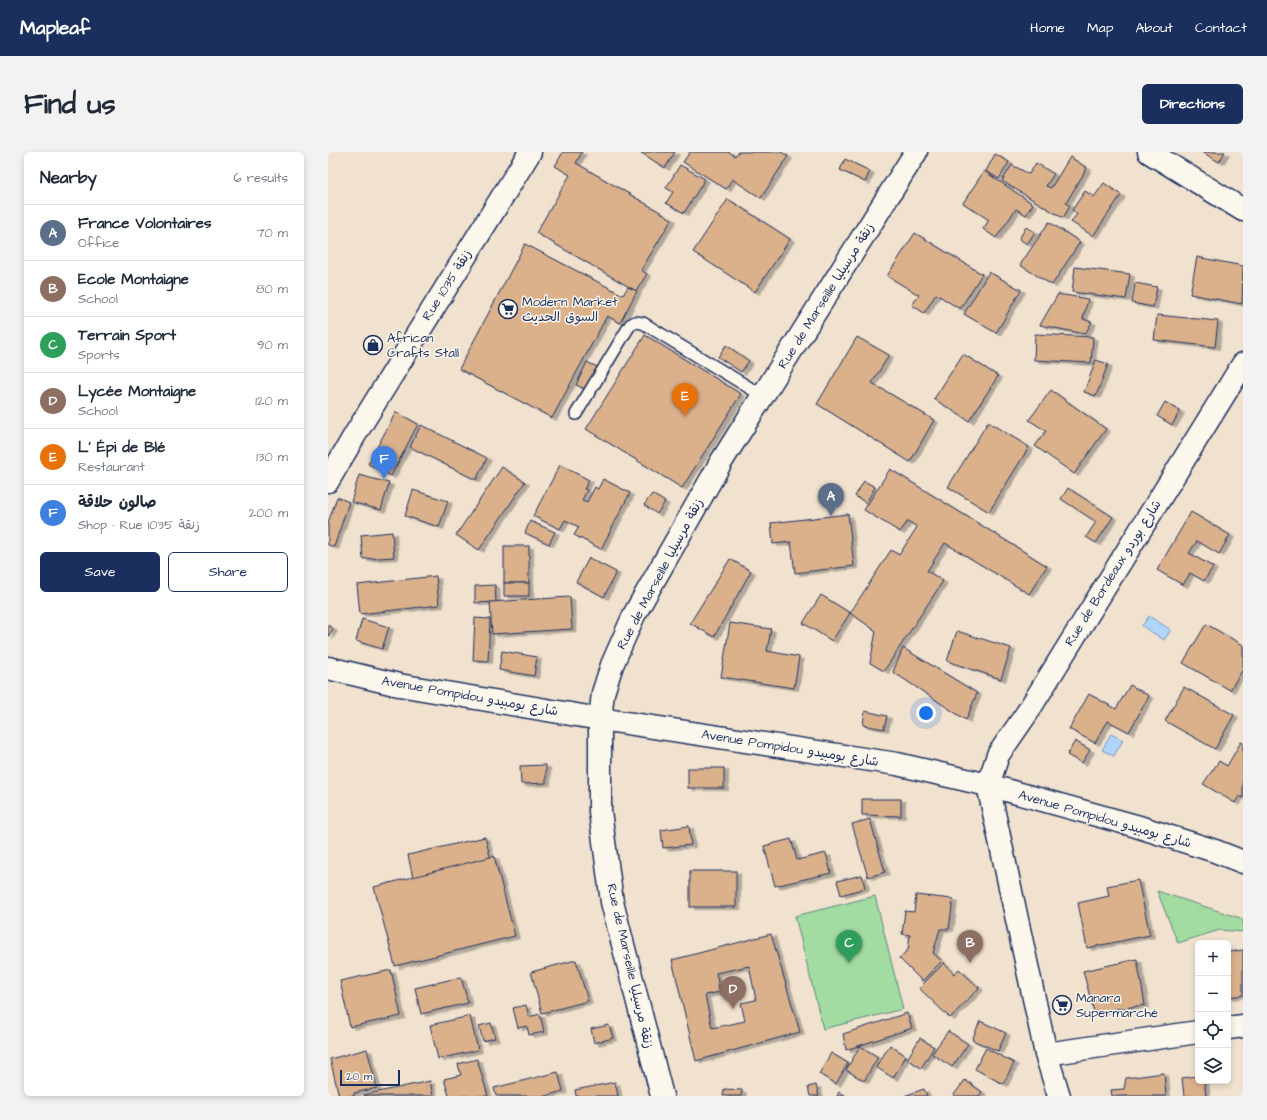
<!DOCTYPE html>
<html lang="en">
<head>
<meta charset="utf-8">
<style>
  :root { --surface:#fff; --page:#f2f2f3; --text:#1f2937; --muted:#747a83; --line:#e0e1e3; --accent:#1b2f5e }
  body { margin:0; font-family:"Architects Daughter","Playpen Sans Arabic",sans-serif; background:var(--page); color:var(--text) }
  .controls { position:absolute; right:12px; bottom:12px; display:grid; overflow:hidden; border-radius:6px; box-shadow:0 2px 6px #0003 }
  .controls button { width:36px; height:36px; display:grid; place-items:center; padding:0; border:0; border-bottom:1px solid var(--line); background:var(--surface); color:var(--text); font:20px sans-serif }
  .scale { position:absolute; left:12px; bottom:10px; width:60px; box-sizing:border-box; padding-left:4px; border:2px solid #1b2f5e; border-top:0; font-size:11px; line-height:14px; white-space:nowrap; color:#1b2f5e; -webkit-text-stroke:3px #fbf7ec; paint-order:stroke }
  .you { position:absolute; left:598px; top:561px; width:14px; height:14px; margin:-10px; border:3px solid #fff; border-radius:50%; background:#1a73e8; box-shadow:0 0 0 6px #1a73e833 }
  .badge { display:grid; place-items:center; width:26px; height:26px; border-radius:50%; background:var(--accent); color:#fff; font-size:13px; font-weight:700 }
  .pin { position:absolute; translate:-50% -33px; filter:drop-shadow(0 1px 2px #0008) }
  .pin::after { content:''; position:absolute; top:21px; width:14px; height:12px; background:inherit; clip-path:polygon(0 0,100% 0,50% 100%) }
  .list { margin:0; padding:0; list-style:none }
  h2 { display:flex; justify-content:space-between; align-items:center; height:52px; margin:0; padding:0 16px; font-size:17px }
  h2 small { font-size:13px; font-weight:400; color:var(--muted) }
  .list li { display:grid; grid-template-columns:26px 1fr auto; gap:12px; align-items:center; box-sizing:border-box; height:56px; padding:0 16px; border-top:1px solid var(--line) }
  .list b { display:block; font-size:15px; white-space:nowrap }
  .list p { margin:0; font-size:13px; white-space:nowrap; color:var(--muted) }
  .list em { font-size:13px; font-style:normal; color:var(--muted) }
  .actions { display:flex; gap:8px; padding:12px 16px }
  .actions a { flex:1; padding:9px 0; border:1px solid var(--accent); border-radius:6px; text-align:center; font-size:14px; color:var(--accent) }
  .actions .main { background:var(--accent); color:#fff }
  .icon { flex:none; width:22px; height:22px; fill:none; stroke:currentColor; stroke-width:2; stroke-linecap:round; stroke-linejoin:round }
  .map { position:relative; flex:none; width:915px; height:944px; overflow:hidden; border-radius:6px }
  header { display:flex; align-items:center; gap:24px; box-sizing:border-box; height:56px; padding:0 20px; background:var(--accent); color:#fff }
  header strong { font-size:19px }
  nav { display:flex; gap:22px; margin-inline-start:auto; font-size:14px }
  .intro { display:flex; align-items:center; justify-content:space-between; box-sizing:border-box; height:96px; padding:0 24px }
  h1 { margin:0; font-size:28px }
  .button { padding:10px 18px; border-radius:6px; background:var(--accent); color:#fff; font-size:14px; font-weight:700 }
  main { display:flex; gap:24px; padding:0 24px }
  aside { flex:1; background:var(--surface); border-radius:6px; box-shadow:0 2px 6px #0003 }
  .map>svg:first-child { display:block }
  .green { fill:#a2dca1; stroke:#5e8680 }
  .water { fill:#afd5f9; stroke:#7493bb }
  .building { fill:#dbb18c; stroke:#1b2f5e; fill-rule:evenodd; filter:url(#shadow) }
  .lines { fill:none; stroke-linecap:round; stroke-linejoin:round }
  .service-casing { stroke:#1b2f5e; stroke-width:14 }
  .minor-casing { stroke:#1b2f5e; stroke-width:25 }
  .tertiary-casing { stroke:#1b2f5e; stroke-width:25 }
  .secondary-casing { stroke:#1b2f5e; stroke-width:25 }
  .service { stroke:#fbf7ec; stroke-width:11 }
  .minor { stroke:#fbf7ec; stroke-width:22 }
  .tertiary { stroke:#fbf7ec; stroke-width:22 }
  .secondary { stroke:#fbf7ec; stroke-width:22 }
  .labels { text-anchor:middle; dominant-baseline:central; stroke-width:3; stroke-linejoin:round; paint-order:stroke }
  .street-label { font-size:13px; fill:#1b2f5e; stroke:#fbf7ec }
  .poi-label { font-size:13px; fill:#1b2f5e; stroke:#fbf7ec; text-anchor:start }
</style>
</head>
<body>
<header>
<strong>Mapleaf</strong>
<nav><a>Home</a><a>Map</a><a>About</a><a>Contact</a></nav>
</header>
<div class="intro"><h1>Find us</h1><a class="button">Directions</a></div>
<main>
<aside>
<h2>Nearby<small>6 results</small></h2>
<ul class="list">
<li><span class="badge" style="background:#5c6f8a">A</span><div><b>France Volontaires</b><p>Office</p></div><em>70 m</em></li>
<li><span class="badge" style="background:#8d6e63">B</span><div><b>Ecole Montaigne</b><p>School</p></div><em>80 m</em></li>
<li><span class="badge" style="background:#2e9e5b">C</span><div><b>Terrain Sport</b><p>Sports</p></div><em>90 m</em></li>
<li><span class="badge" style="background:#8d6e63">D</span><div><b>Lycée Montaigne</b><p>School</p></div><em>120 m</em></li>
<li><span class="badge" style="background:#e8710a">E</span><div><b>L' Épi de Blé</b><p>Restaurant</p></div><em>130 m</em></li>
<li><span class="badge" style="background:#3f7fe0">F</span><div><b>صالون حلاقة</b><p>Shop · Rue 1035 زنقة</p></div><em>200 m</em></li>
</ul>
<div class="actions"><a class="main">Save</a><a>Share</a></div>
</aside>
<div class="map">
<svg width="915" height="944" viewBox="0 0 915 944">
  <defs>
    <filter id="shadow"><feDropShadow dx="4.5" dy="2.5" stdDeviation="0" flood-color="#0004"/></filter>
  </defs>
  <rect width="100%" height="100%" fill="#f1e2cf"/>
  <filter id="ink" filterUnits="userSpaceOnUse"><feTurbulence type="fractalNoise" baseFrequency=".025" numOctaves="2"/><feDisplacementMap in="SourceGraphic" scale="8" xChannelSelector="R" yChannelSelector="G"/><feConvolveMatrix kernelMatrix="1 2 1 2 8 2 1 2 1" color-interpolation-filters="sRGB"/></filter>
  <g filter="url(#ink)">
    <g class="green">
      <polygon points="829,739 915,767 915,780 892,778 850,791"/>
      <polygon points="547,744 575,857 495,877 467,764"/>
    </g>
    <g class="water">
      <polygon points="821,464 843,478 836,488 814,474"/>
      <polygon points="783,582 795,588 786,604 774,598"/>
    </g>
    <g class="building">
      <polygon points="235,0 254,0 248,11 344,67 313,118 319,122 308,139 208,81 242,23 227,14"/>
      <polygon points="312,0 347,0 337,16"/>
      <polygon points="362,0 401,0 407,4 410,0 453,0 460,4 433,46 404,27 398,37 355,10"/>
      <polygon points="874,0 897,0 891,10"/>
      <polygon points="667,2 681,10 671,27 658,19"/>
      <polygon points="742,5 759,16 738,51 742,54 735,66 674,29 684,13 701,22 708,11 726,22 718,34 723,36"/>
      <polygon points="517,7 542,19 537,30 512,18"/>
      <polygon points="352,13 377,27 356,61 338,51 345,40 338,36"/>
      <polygon points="656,19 705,52 698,63 688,57 668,86 655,77 661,68 635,51"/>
      <polygon points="776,31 793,43 765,84 743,70 749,62 744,58 757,39 766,45"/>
      <polygon points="400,47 462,87 427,140 365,100"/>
      <polygon points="721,70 752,90 724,133 692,113"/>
      <polygon points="698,75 707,80 699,92 691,87"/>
      <polygon points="587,81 654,122 632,157 608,142 596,161 584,153 591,143 559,124"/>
      <polygon points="197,92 295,143 300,135 309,139 292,171 279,164 224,266 131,217"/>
      <polygon points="869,105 915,114 914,152 862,142"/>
      <polygon points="747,115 802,122 798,147 744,140"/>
      <polygon points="661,120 693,138 668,181 636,162"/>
      <polygon points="807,131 829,135 825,155 804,151"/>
      <polygon points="730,142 760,147 755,167 764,170 757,182 712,173"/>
      <polygon points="829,163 890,169 887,195 826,188"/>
      <polygon points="707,182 765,185 763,211 706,208"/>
      <polygon points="317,183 413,242 354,336 258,277"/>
      <polygon points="529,185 561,203 544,231 606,268 582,310 489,252"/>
      <polygon points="398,193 421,209 413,220 390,205"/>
      <polygon points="635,202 670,224 641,269 606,247"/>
      <polygon points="768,208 780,212 768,244 756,240"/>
      <polygon points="259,210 269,215 259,238 248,233"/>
      <polygon points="723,238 778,277 746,322 707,294 718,279 701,268"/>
      <polygon points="837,250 852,259 844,273 829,264"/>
      <polygon points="68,260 90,272 63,324 40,312"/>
      <polygon points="660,270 701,295 661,360 620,335"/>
      <polygon points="93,273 159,306 148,328 82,295"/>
      <polygon points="232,313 261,328 256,337 259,338 254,348 259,350 267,335 270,337 275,327 302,341 273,397 246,383 251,375 237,368 232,377 205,364"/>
      <polygon points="174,315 197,330 151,398 128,383"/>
      <polygon points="562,317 719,414 701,442 617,391 599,419 615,429 556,519 542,511 548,479 522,461 563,398 571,403 589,375 580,369 572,380 536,358"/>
      <polygon points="31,323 61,331 53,358 23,350"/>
      <polygon points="536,329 547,335 538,351 527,344"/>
      <polygon points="740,336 785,365 768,391 758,385 768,370 733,347"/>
      <polygon points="85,338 120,349 111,375 77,364"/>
      <polygon points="324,342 337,350 329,362 316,353"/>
      <polygon points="9,345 21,350 6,395 0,393 0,371"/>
      <polygon points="863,360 902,383 891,402 869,389 861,401 885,415 876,429 862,421 855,433 829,418"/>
      <polygon points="520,362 526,414 467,421 463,390 445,392 443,371"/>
      <polygon points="202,369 227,380 221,392 197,381"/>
      <polygon points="64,380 66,405 35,407 33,383"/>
      <rect x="176" y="394" width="25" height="37"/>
      <polygon points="261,406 288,420 276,445 248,430"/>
      <polygon points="402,407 423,419 386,485 362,471"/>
      <polygon points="108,424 111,453 32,462 29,433"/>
      <rect x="176" y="431" width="25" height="13"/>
      <polygon points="167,433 168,450 147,451 147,434"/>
      <polygon points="493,443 522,461 504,489 475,471"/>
      <polygon points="242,445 244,477 164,482 162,450"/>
      <polygon points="147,466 162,467 160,509 145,508"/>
      <polygon points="34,467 61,475 54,497 28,489"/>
      <polygon points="402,471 443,477 439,499 471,505 466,536 393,525"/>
      <polygon points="878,472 915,493 915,517 902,538 855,511"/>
      <polygon points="0,473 5,477 0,485"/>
      <polygon points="629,479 683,496 673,527 619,509"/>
      <polygon points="575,496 649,541 638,568 565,520"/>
      <polygon points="174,499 209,505 206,524 171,518"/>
      <polygon points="802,533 821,544 801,580 780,569 767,591 741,577 761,542 788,557"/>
      <polygon points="856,535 906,563 887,597 837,569"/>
      <polygon points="537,559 559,564 556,577 535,573"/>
      <polygon points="747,589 762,598 754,611 739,603"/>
      <polygon points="913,590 915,591 915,646 911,644 907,651 875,632 891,609 899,614"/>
      <polygon points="218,613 218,631 193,632 192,614"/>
      <rect x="360" y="616" width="36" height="20"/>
      <polygon points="534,647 573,647 573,664 534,663"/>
      <polygon points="542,667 557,720 540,725 524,672"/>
      <polygon points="361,674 363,693 335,696 333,678"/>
      <polygon points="157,685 163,708 85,726 80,703"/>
      <polygon points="463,687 469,708 498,701 503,721 447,734 436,694"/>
      <polygon points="166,704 187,784 67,814 46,735"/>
      <rect x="362" y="719" width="46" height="36"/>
      <polygon points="534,723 537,736 513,743 509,729"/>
      <polygon points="810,728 822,783 759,796 750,751 781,744 779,734"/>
      <polygon points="588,743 625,747 621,777 612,777 605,801 614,809 594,829 571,806 580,798 582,783 574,782 577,759 586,760"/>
      <path d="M443,782L472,880L368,909L344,808ZM421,814L428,848L413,851L417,869L384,876L377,843L392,840L388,821Z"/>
      <polygon points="915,798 915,843 900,845 900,800"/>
      <polygon points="809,807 817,853 766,860 755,819"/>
      <polygon points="248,808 260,849 214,861 203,820"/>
      <polygon points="616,811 626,822 631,817 651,836 622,866 591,836"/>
      <polygon points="63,818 73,864 22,875 12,829"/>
      <polygon points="133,825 140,851 93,862 87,836"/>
      <polygon points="198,853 201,865 212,862 216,880 201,883 199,874 190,876 185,856"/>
      <polygon points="579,861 584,876 518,898 515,882"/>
      <polygon points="142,864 150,898 110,907 102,873"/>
      <polygon points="652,869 678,881 670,899 644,888"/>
      <polygon points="163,871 167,886 155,889 151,874"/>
      <polygon points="281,873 285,886 266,891 263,877"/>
      <polygon points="620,879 640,892 624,915 604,902"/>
      <polygon points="592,886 606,895 593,916 579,907"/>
      <polygon points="562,893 578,904 565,926 548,915"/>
      <polygon points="532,894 550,905 536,929 518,918"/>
      <polygon points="658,896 686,911 675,932 647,917"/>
      <polygon points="39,897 49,936 26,941 26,944 11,944 2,907"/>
      <polygon points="503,901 520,911 508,932 491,922"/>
      <polygon points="149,907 160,944 121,944 116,927 133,923 130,912"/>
      <polygon points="230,920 235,939 217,944 168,944 166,936"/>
      <polygon points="836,921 838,944 784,944 783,938 796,937 798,926"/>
      <polygon points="870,924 870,929 876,929 878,944 856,944 854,926"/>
      <polygon points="637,928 654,940 651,944 625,944"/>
      <polygon points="102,929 105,944 36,944 36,943"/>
      <polygon points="287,930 290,944 248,944 247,938"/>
      <polygon points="488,933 491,944 482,944 480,935"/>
      <polygon points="396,937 414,938 413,944 395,944"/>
      <polygon points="596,937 599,944 576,944"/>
      <polygon points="511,940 518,944 509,944"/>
    </g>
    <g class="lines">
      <defs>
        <polyline id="service" points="248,262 302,173 307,170 315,171 435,244"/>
        <g id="minor">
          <polyline points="821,0 915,58"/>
          <polyline points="900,876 915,874"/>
          <polyline points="718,902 870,880"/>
        </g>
        <g id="tertiary">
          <polyline points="334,944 284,750 272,659 272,567 275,541 284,513 306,463 393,310 588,0"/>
          <polyline points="731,944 718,902 660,633 670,603 699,561 915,212"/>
        </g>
        <g id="secondary">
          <polyline points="0,329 28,281 202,0"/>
          <polyline points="0,516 71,533 272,567 569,612 660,633 808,674 887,699 915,710"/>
        </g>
      </defs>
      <use href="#service" class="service-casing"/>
      <use href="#minor" class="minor-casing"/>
      <use href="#tertiary" class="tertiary-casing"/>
      <use href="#secondary" class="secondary-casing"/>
      <use href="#service" class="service"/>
      <use href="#minor" class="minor"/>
      <use href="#tertiary" class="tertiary"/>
      <use href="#secondary" class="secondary"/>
    </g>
  </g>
  <defs>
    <symbol id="supermarket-ring" viewBox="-11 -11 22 22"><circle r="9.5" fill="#fbf7ec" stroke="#1b2f5e" stroke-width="1.5"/><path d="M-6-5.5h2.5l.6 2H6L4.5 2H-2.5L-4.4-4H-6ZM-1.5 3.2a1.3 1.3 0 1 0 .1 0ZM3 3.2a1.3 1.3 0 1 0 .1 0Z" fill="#1b2f5e"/></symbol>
    <symbol id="shop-ring" viewBox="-11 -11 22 22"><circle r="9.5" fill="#fbf7ec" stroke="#1b2f5e" stroke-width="1.5"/><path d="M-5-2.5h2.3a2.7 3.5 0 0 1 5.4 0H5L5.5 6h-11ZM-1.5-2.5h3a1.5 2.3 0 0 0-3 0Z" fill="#1b2f5e"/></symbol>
  </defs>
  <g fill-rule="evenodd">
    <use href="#supermarket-ring" x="169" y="146" width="22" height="22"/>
    <use href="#shop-ring" x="34" y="182" width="22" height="22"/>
    <use href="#supermarket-ring" x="723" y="842" width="22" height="22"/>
  </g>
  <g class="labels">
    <g class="street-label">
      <text transform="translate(119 133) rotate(-58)">Rue 1035 زنقة</text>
      <text transform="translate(498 144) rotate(-58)">Rue de Marseille زنقة مرسيليا</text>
      <text transform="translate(785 421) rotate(-58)">Rue de Bordeaux شارع بوردو</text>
      <text transform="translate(332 422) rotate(-62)">Rue de Marseille زنقة مرسيليا</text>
      <text transform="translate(142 544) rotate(10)">Avenue Pompidou شارع بومبيدو</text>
      <text transform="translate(462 596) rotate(9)">Avenue Pompidou شارع بومبيدو</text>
      <text transform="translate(777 667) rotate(16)">Avenue Pompidou شارع بومبيدو</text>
      <text transform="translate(302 814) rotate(77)">Rue de Marseille زنقة مرسيليا</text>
    </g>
    <g class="poi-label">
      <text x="194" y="150">Modern Market<tspan x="194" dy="15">السوق الحديث</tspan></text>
      <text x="59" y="186">African<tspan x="59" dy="15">Crafts Stall</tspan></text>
      <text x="748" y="846">Manara<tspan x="748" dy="15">Supermarché</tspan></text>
    </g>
  </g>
</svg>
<div class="controls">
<button>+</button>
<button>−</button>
<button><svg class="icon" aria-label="locate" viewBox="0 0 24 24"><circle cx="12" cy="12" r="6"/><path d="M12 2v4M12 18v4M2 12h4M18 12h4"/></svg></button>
<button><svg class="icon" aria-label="layers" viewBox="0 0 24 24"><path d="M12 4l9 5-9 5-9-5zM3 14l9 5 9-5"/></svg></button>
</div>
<div class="scale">20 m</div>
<div class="you"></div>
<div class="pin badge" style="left:503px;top:364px;background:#5c6f8a">A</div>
<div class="pin badge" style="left:642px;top:811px;background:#8d6e63">B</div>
<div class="pin badge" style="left:521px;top:811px;background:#2e9e5b">C</div>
<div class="pin badge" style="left:405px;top:857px;background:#8d6e63">D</div>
<div class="pin badge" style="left:357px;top:264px;background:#e8710a">E</div>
<div class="pin badge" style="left:56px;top:327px;background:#3f7fe0">F</div>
</div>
</main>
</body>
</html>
